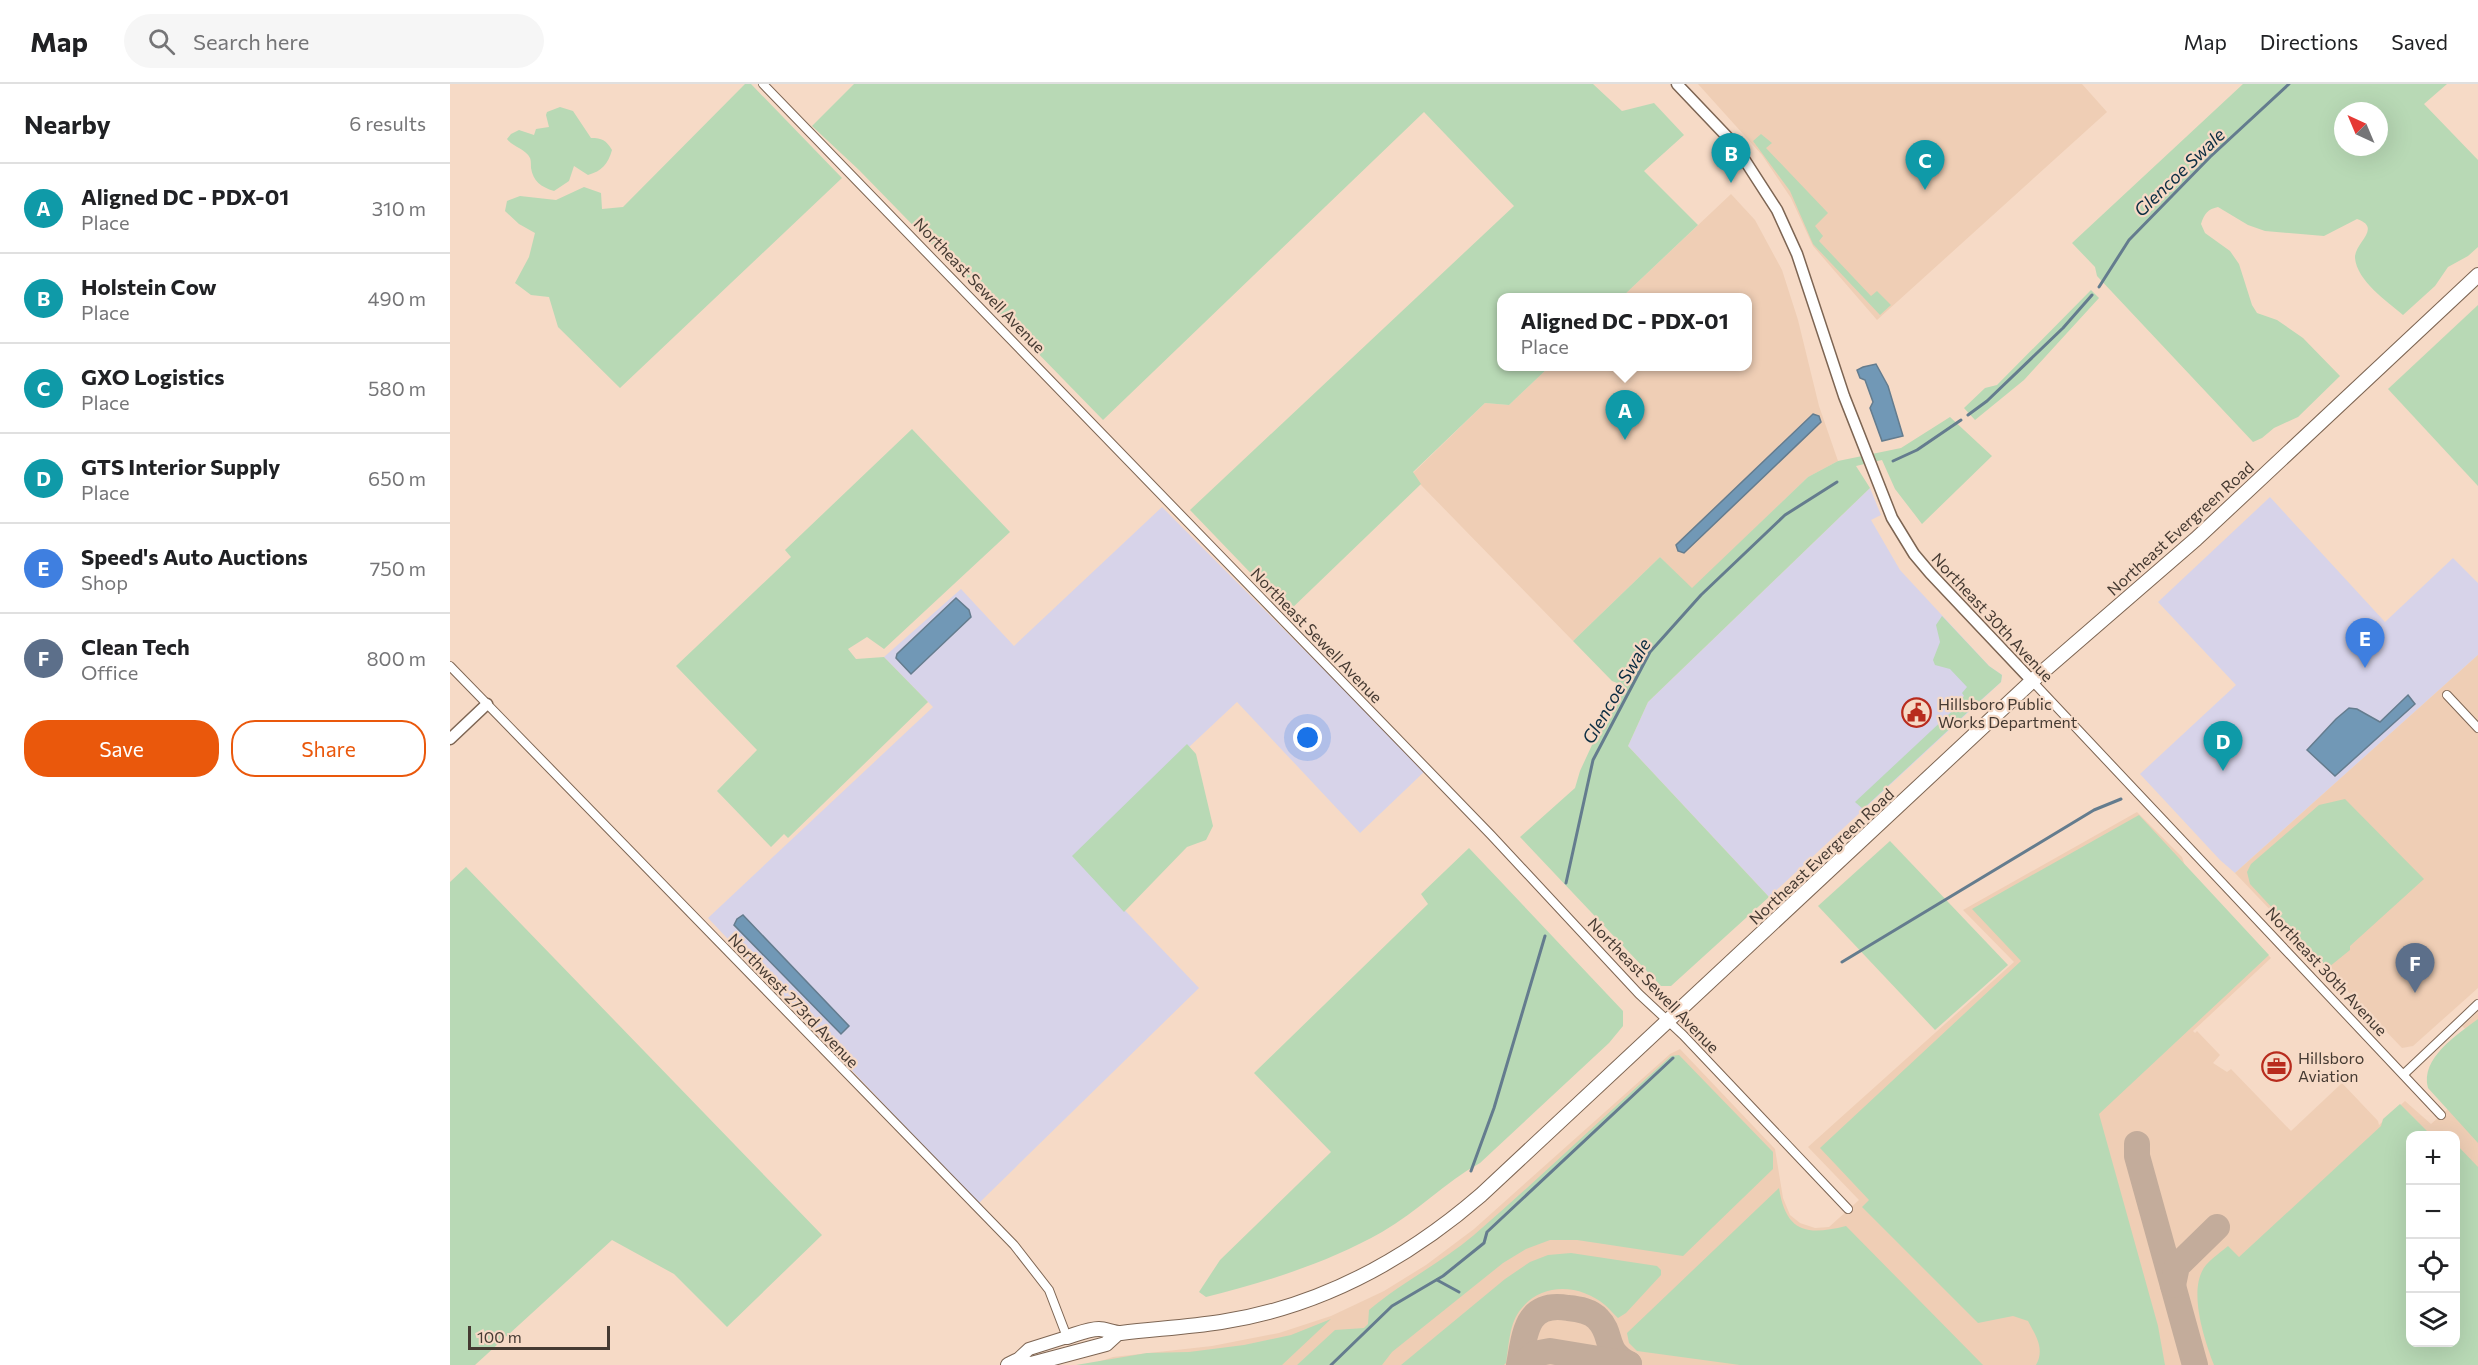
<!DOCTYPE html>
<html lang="en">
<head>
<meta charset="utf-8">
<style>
  :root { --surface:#fff; --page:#f6f6f6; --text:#202124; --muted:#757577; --line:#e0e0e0; --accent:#ea580c }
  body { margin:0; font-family:Commissioner,sans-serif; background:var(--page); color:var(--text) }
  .controls { position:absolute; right:18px; bottom:18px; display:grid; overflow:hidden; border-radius:12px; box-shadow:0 6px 24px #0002 }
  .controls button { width:54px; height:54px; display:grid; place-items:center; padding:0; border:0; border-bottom:2px solid var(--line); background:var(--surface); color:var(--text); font:30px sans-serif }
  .compass { position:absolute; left:1884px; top:18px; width:54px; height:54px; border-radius:50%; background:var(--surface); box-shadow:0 6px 24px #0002; rotate:316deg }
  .scale { position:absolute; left:18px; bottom:15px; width:142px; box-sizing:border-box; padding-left:6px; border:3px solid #453a32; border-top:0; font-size:16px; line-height:21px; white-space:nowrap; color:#453a32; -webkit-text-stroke:4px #f6dac6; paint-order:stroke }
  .you { position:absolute; left:858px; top:654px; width:21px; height:21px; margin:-15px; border:4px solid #fff; border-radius:50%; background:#1a73e8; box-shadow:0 0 0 9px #1a73e833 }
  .badge { display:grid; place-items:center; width:39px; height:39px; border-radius:50%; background:var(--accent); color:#fff; font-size:20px; font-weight:700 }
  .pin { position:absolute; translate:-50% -50px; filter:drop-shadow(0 2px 3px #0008) }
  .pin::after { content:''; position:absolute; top:32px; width:21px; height:18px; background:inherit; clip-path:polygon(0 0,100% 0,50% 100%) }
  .popup { position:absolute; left:1047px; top:209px; width:255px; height:78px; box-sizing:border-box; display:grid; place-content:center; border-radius:12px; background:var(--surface); filter:drop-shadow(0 2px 4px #0005); font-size:20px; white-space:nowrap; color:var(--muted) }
  .popup b { font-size:22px; color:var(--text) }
  .popup::after { content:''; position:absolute; left:50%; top:100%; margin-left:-12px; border:12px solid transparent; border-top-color:var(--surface) }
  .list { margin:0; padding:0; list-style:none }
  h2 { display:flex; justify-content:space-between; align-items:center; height:78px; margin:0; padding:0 24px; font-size:26px }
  h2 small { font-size:20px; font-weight:400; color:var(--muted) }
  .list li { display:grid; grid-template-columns:39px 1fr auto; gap:18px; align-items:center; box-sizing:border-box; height:90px; padding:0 24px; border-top:2px solid var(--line) }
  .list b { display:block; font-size:22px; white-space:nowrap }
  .list p { margin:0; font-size:20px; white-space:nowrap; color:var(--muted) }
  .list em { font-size:20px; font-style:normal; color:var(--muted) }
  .actions { display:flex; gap:12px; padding:18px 24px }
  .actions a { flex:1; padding:14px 0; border:2px solid var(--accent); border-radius:24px; text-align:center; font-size:21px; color:var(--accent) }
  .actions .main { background:var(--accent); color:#fff }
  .icon { flex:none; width:33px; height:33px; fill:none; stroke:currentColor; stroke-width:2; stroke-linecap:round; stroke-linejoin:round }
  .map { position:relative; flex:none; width:2028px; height:1281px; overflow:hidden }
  header { display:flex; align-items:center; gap:36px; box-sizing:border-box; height:84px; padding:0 30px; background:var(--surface); border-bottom:2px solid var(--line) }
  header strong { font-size:28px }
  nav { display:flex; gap:33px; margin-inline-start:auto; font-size:21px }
  .search { width:420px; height:54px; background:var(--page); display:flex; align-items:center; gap:15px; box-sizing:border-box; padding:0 21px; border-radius:33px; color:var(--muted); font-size:22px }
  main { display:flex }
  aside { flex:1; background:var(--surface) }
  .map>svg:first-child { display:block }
  .commercial { fill:#d7d3e9 }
  .built { fill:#efceb5; fill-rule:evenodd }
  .green { fill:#b8d9b5; fill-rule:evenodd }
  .water { fill:#7198b6; stroke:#647c8e; stroke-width:1.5 }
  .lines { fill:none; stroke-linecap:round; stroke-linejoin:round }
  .stream { stroke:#647c8e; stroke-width:3 }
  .taxiway { stroke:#c3ac9b; stroke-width:26 }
  .minor-casing { stroke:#7d6553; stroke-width:10 }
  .tertiary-casing { stroke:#7d6553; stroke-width:13 }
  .secondary-casing { stroke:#7d6553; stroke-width:14 }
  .primary-casing { stroke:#7d6553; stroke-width:16 }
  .minor { stroke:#fff; stroke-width:8 }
  .tertiary { stroke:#fff; stroke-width:10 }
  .secondary { stroke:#fff; stroke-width:12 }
  .primary { stroke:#fff; stroke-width:14 }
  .labels { text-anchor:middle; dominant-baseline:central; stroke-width:4.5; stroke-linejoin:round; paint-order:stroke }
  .street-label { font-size:16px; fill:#453a32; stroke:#f6dac6 }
  .poi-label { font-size:16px; fill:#453a32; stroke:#f6dac6; text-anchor:start }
  .water-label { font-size:18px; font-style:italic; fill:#0b2d42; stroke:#f6dac6 }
</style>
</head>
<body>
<header>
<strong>Map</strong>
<div class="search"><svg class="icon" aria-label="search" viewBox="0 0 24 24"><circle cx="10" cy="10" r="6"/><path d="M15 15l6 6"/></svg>Search here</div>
<nav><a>Map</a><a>Directions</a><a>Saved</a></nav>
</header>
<main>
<aside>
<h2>Nearby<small>6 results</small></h2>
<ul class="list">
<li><span class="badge" style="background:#0f9aa8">A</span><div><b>Aligned DC - PDX-01</b><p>Place</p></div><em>310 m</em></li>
<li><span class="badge" style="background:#0f9aa8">B</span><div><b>Holstein Cow</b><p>Place</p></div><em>490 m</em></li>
<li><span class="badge" style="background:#0f9aa8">C</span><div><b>GXO Logistics</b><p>Place</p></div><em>580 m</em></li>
<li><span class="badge" style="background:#0f9aa8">D</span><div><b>GTS Interior Supply</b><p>Place</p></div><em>650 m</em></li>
<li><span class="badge" style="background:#3f7fe0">E</span><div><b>Speed's Auto Auctions</b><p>Shop</p></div><em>750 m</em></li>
<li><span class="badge" style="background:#5c6f8a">F</span><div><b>Clean Tech</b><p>Office</p></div><em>800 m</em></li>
</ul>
<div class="actions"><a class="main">Save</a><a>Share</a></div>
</aside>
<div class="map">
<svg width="2028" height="1281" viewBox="0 0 2028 1281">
  <rect width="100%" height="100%" fill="#f6dac6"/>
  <g class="commercial">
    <polygon points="1420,404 1431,431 1421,436 1450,486 1539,582 1552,591 1551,598 1319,813 1178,662 1198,618"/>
    <polygon points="1820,413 1935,538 2003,474 2028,499 2028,571 1785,789 1770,776 1690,690 1786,601 1708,518"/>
    <polygon points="712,423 975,687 910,749 787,618 623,772 749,904 528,1120 258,834 483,623 434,573 511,505 564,562"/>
  </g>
  <g class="built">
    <polygon points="1248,0 1632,0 1657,28 1427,236 1363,162 1341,114 1312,71"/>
    <polygon points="1281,110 1305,136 1332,186 1348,236 1369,322 1388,377 1358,393 1242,505 1210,473 1123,557 971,401 963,389 1035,319 1059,321 1099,283 1298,282 1298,214 1172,213"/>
    <polygon points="2028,571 2028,904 1963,962 1952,964 1785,789"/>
    <path d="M1687,728L1732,773L1736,785L1821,874L1743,947L1745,949L1747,947L1770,971L1763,979L1777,988L1781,985L1841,1047L1892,999L1928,1037L1929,1041L1955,1017L1981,1040L1998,1025L2016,946L2012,942L2028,928V1281H639L663,1273L762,1262L829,1249L881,1232L934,1207L976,1181L1024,1145L1220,970L1230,965L1325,1065L1333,1114L1340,1131L1350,1139L1365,1144L1379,1143L1409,1116L1358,1063L1564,878L1513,826ZM1960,1052H2006V1258H1960Z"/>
  </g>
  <g class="green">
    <polygon points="295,0 301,0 392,94 170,304 108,243 99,213 81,211 65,199 79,173 85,149 69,140 55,127 57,117 70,112 106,116 134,103 151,109 152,125 173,123"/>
    <polygon points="404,0 1143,0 1172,27 1204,19 1234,51 1194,87 1248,141 1172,213 1052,214 1052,282 1099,283 1059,321 1035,319 963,388 971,400 838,528 740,426 1064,122 974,28 653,336 409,86 362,42"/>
    <path d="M1793,0H1997L1974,20L2028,76V163L2018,172L1998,183L1985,202L1953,231C1937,217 1907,197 1905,174C1904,159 1933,144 1907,135L1874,152L1815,147L1798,141L1768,123C1758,125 1754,130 1751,140L1755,149L1780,167L1789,180L1802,221L1807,229L1827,236L1853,254L1890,292L1848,333L1824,344L1812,354L1803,358L1647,192L1645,183L1622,159ZM1893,27H1929V63H1893Z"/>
    <path d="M110,23L123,27L141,54C152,54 156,56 162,66C158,80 152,87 138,91L124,82L119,97L104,107C91,103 83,97 81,84C81,81 81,76 80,74C76,65 63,63 57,55L61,50L69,46L84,51L86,45L99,43L96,31L97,28Z"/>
    <polygon points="1311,50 1322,59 1316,64 1378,129 1365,142 1373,152 1369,157 1421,212 1427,207 1441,221 1430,231 1363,160 1340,107 1303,57"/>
    <polygon points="1641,206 1649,214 1574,296 1525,336 1514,324 1535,304 1547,301"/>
    <polygon points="2028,221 2028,402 1938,305"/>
    <polygon points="1500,333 1542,372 1472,440 1445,405 1432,376 1406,382 1420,404 1198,618 1178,662 1319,813 1221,902 1211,902 1070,753 1125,704 1130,687 1171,598 1167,599 1162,597 1123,557 1210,473 1242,504 1358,393 1388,377 1451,364"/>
    <polygon points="462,345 560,448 434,565 417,553 398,565 406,575 434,573 478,618 338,754 334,750 321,763 267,707 307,666 226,582 341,473 335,466"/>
    <polygon points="1492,532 1539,582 1552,591 1551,598 1522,624 1512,614 1514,612 1512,609 1517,603 1500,585 1485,581 1483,576 1490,558 1486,541"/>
    <polygon points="1512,618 1520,626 1413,725 1405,718"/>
    <polygon points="737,660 746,670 763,742 756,756 737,763 674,828 622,772"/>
    <polygon points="1895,715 1974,795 1900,862 1900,866 1879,883 1876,882 1800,800 1797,788 1801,780 1869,721"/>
    <path d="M1689,731L1819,871L1649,1030L1708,1242L1715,1281H1586C1595,1265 1586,1252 1578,1237L1563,1232L1528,1239L1412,1123L1419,1116L1370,1064L1571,877L1522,825Z"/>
    <polygon points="1440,757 1558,881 1485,946 1368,822"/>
    <path d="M1019,764L1173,927V942L1159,959L1030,1079C995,1098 967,1128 932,1148C877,1179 816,1198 756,1213L749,1208L770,1176L881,1068L804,989L978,820L971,810Z"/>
    <polygon points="16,783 372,1151 277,1243 224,1190 162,1156 25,1281 0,1281 0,798"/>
    <path d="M2028,935V1059L1978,1004C1970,974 2007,951 2028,935Z"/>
    <path d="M1229,971L1323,1068V1085L1233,1172L1127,1156H1100L1076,1165L1053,1179L942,1268L932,1281H847L885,1246L914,1244L918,1240L919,1226C952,1198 991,1179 1024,1151C1091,1093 1155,1031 1221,972Z"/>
    <path d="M1950,1020L1981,1051L1960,1052V1258H2006V1060L2028,1083V1281H1764C1754,1255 1737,1204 1756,1181C1762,1174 1771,1168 1778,1162L1789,1173L1931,1042L1933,1035Z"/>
    <path d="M1329,1104C1336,1148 1356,1152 1396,1142L1533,1281H1290L1187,1267L1179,1259L1177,1249Z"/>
    <path d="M1121,1169L1207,1182L1211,1186V1191L1176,1229L1168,1234C1163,1230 1160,1225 1155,1221C1130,1200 1092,1198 1071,1225C1059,1239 1059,1262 1056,1279L1054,1281H951L1055,1195L1080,1178L1098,1171Z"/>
    <polygon points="881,1235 832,1281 626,1281 697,1269 739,1268 794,1261 841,1251"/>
  </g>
  <g class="water">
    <polygon points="1426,280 1438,302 1453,352 1432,357 1420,324 1423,318 1415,296 1410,294 1407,286 1413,283"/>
    <polygon points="1363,330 1369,332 1371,338 1234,469 1228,467 1226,461"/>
    <polygon points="506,514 519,526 521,533 461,590 446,574 447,570"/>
    <polygon points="1958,611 1965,620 1885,692 1857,666 1886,635 1899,624 1907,625 1930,638"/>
    <polygon points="293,831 399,942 391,950 284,841 287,835"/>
  </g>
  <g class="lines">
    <g class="stream">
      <polyline points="1649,203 1679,156 1760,73 1839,0"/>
      <polyline points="1518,331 1537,317 1613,244 1642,211"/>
      <polyline points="1443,377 1467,366 1511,336"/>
      <polyline points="1116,799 1143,676 1200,568 1251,511 1335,431 1387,398"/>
      <polyline points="1392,878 1644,726 1671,715"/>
      <polyline points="1021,1087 1044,1024 1095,852"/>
      <polyline points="987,1196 1009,1208"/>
      <polyline points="881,1281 942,1222 993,1192 1034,1159 1037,1148 1223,974"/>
    </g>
    <g class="taxiway">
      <polyline points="1687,1060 1687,1072 1745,1281"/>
      <polyline points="1723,1201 1727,1182 1767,1143"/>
      <path d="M1069,1281C1075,1249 1076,1217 1118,1224C1129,1225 1141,1227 1148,1235C1164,1251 1152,1266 1179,1280"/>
      <polyline points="1072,1281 1084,1270 1100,1267 1179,1280"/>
    </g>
    <defs>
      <g id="minor">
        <polyline points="313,0 1041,751 1189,910 1233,951 1398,1125"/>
        <polyline points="0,582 564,1161 599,1206 617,1253"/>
        <polyline points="1582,597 1991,1031"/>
        <polyline points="1997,611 2028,644"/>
        <polyline points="1954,990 2028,920"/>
      </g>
      <g id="tertiary">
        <polyline points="1227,0 1285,61 1327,126 1347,170 1394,312 1442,434 1464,470 1480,489 1582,597"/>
        <polyline points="0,655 37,620"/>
      </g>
      <polyline id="secondary" points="566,1277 579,1265 617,1253"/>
      <g id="primary">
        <path d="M617,1253C627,1250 639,1245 649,1245C656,1245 663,1249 671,1249C704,1245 738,1243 771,1238C869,1223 957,1175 1031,1111L1582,597L1746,455L2028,191"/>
        <polyline points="558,1281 566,1277 581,1280 656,1260 668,1249"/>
      </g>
    </defs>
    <use href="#minor" class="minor-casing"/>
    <use href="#tertiary" class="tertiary-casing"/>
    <use href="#secondary" class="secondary-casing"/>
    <use href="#primary" class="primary-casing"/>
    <use href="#minor" class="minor"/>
    <use href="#tertiary" class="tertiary"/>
    <use href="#secondary" class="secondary"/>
    <use href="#primary" class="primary"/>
  </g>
  <defs>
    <symbol id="civic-ring" viewBox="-11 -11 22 22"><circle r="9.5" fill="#f6dac6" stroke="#b82b1d" stroke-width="1.5"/><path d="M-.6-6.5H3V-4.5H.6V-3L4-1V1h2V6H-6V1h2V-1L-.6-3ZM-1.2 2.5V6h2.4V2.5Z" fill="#b82b1d"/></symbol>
    <symbol id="office-ring" viewBox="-11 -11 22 22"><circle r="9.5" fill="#f6dac6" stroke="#b82b1d" stroke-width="1.5"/><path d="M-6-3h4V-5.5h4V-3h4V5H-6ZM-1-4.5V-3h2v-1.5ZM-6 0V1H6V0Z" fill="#b82b1d"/></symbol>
  </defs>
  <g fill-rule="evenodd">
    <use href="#civic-ring" x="1450" y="612" width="33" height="33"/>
    <use href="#office-ring" x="1810" y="966" width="33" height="33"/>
  </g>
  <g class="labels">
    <g class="street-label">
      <text transform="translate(530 201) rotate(46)">Northeast Sewell Avenue</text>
      <text transform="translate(1730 444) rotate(-42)">Northeast Evergreen Road</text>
      <text transform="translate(1543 533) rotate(47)">Northeast 30th Avenue</text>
      <text transform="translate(867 551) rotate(46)">Northeast Sewell Avenue</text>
      <text transform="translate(1371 772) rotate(-43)">Northeast Evergreen Road</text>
      <text transform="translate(1877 887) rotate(47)">Northeast 30th Avenue</text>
      <text transform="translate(1204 901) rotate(46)">Northeast Sewell Avenue</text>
      <text transform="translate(344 916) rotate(46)">Northwest 273rd Avenue</text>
    </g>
    <g class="poi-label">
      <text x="1488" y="619">Hillsboro Public<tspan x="1488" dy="18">Works Department</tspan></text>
      <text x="1848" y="973">Hillsboro<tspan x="1848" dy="18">Aviation</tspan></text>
    </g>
    <g class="water-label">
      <text transform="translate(1729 88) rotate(-44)">Glencoe Swale</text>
      <text transform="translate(1166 607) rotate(-60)">Glencoe Swale</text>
    </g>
  </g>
</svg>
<div class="controls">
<button>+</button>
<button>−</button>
<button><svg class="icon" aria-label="locate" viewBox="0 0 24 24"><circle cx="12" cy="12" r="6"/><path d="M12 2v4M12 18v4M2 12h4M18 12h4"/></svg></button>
<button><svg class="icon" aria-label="layers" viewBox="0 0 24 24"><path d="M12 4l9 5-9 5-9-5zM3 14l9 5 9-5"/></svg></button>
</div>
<svg class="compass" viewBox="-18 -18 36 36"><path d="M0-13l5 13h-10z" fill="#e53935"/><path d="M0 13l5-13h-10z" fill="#757577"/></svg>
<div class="scale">100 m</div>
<div class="you"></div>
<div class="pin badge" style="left:1175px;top:356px;background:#0f9aa8">A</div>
<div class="popup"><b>Aligned DC - PDX-01</b>Place</div>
<div class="pin badge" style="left:1281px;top:99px;background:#0f9aa8">B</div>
<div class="pin badge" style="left:1475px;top:106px;background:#0f9aa8">C</div>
<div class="pin badge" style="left:1773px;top:687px;background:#0f9aa8">D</div>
<div class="pin badge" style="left:1915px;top:584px;background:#3f7fe0">E</div>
<div class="pin badge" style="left:1965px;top:909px;background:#5c6f8a">F</div>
</div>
</main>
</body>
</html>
